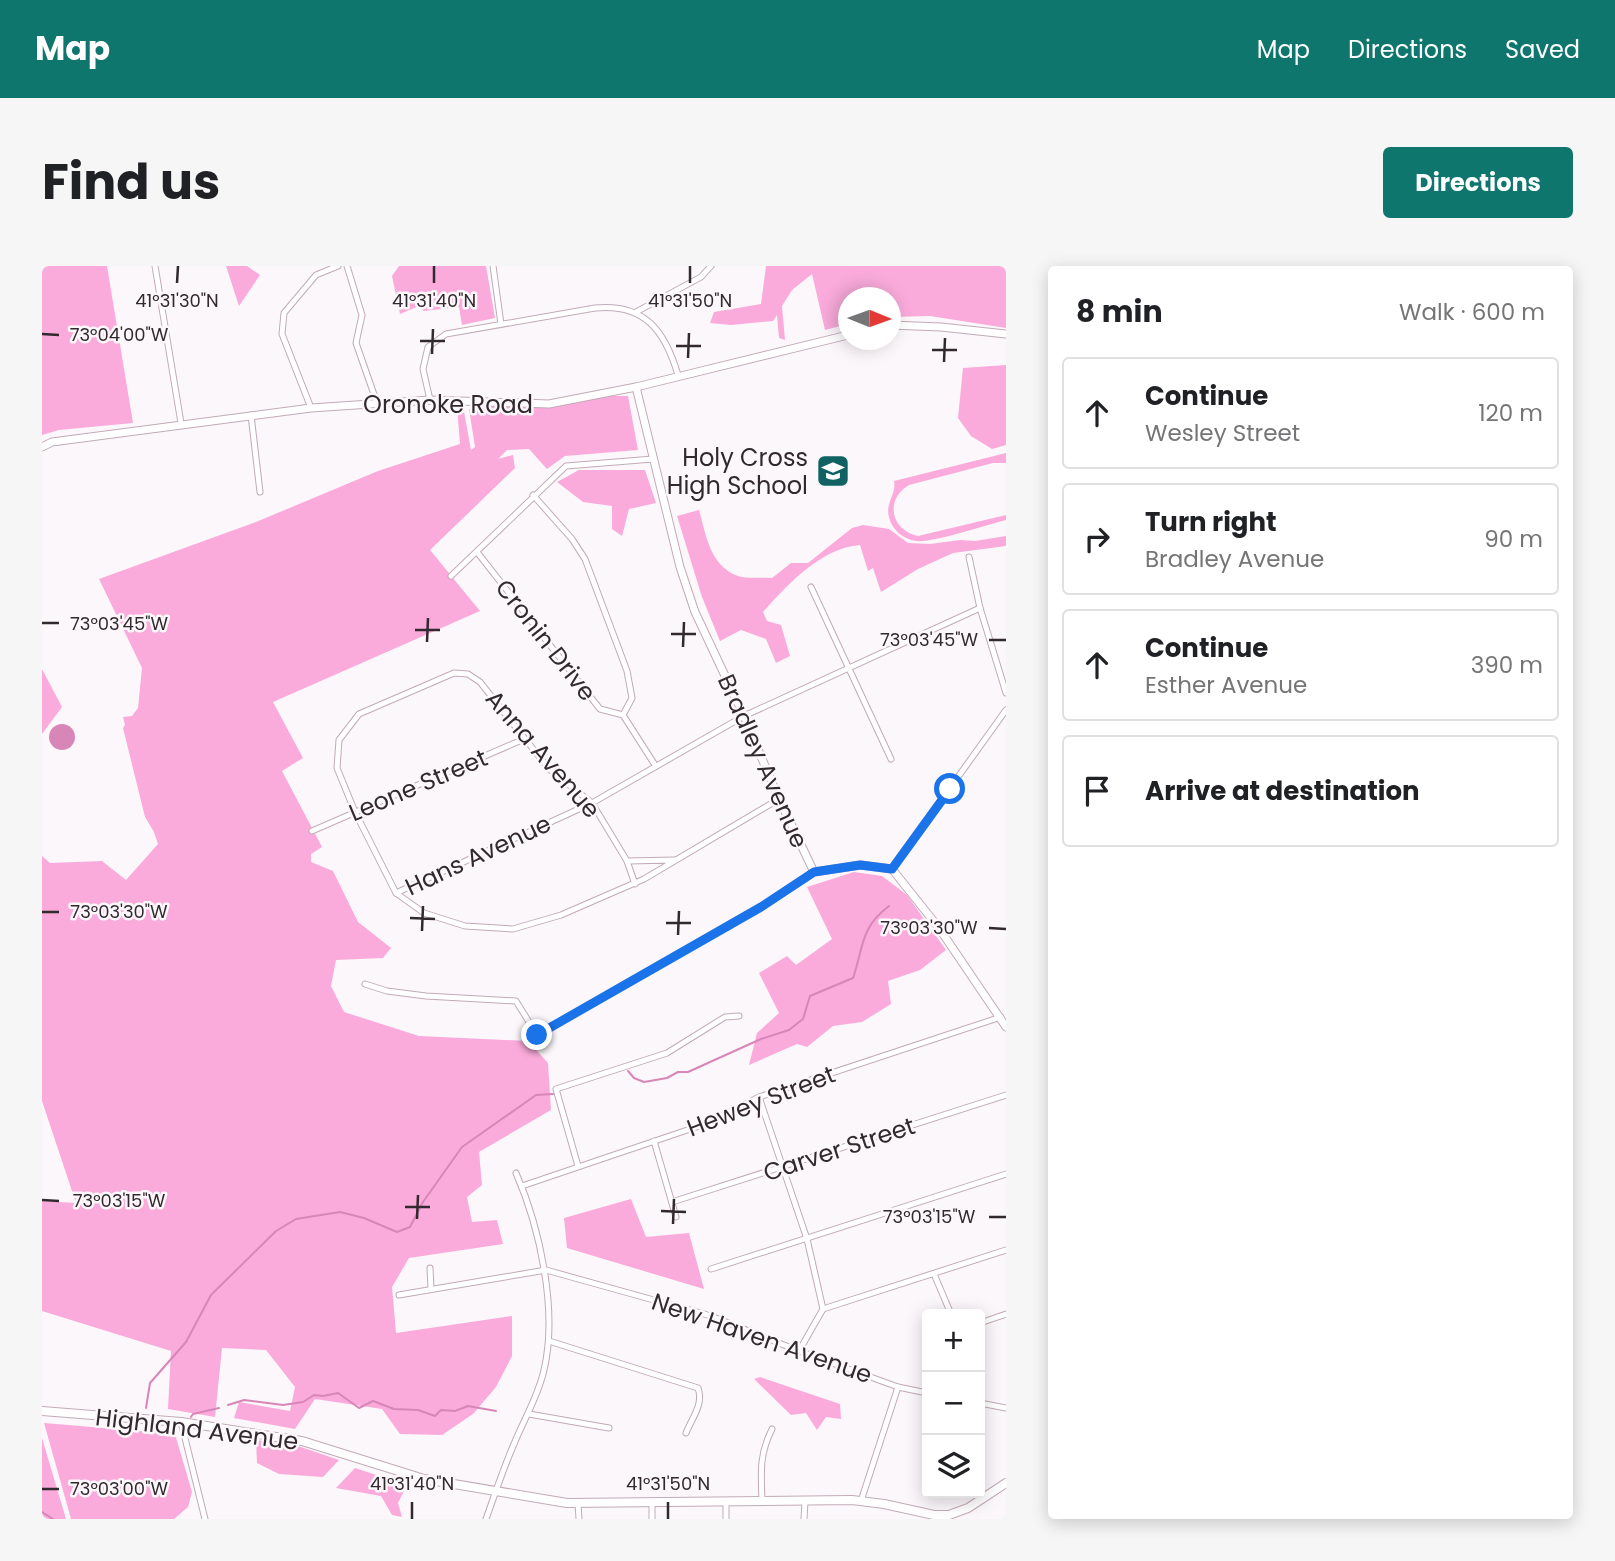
<!DOCTYPE html>
<html lang="en">
<head>
<meta charset="utf-8">
<style>
  :root { --surface:#fff; --page:#f6f6f6; --text:#202124; --muted:#757577; --line:#e0e0e0; --accent:#0f766e }
  body { margin:0; font-family:Poppins,sans-serif; background:var(--page); color:var(--text) }
  .controls { position:absolute; right:21px; bottom:21px; display:grid; overflow:hidden; border-radius:7px; box-shadow:0 4px 18px #0003 }
  .controls button { width:63px; height:63px; display:grid; place-items:center; padding:0; border:0; border-bottom:2px solid var(--line); background:var(--surface); color:var(--text); font:35px sans-serif }
  .compass { position:absolute; left:796px; top:21px; width:63px; height:63px; border-radius:50%; background:var(--surface); box-shadow:0 4px 18px #0003; rotate:91deg }
  .stop { position:absolute; width:21px; height:21px; margin:-16px; border:5px solid #1a73e8; border-radius:50%; background:#fff }
  .stop.end { background:#1a73e8; border-color:#fff; box-shadow:0 2px 7px #0008 }
  .list { margin:0; padding:0; list-style:none }
  h2 { display:flex; justify-content:space-between; align-items:center; height:91px; margin:0; padding:0 28px; font-size:30px }
  h2 small { font-size:23px; font-weight:400; color:var(--muted) }
  .list li { display:grid; grid-template-columns:46px 1fr auto; gap:21px; align-items:center; box-sizing:border-box; height:112px; margin:0 14px 14px; padding:0 14px; border:2px solid var(--line); border-radius:7px }
  .list b { display:block; font-size:26px; white-space:nowrap }
  .list p { margin:0; font-size:23px; white-space:nowrap; color:var(--muted) }
  .list em { font-size:23px; font-style:normal; color:var(--muted) }
  .icon { flex:none; width:38px; height:38px; fill:none; stroke:currentColor; stroke-width:2; stroke-linecap:round; stroke-linejoin:round }
  .map { position:relative; flex:none; width:964px; height:1253px; overflow:hidden; border-radius:7px }
  header { display:flex; align-items:center; gap:42px; box-sizing:border-box; height:98px; padding:0 35px; background:var(--accent); color:#fff }
  header strong { font-size:33px }
  nav { display:flex; gap:38px; margin-inline-start:auto; font-size:24px }
  .intro { display:flex; align-items:center; justify-content:space-between; box-sizing:border-box; height:168px; padding:0 42px }
  h1 { margin:0; font-size:49px }
  .button { padding:18px 32px; border-radius:7px; background:var(--accent); color:#fff; font-size:24px; font-weight:700 }
  main { display:flex; gap:42px; padding:0 42px }
  aside { flex:1; background:var(--surface); border-radius:7px; box-shadow:0 4px 18px #0003 }
  .map>svg:first-child { display:block }
  .green { fill:#faabdb }
  .water { fill:#d886b8 }
  .lines { fill:none; stroke-linecap:round; stroke-linejoin:round }
  .stream { stroke:#d886b8; stroke-width:2 }
  .minor-casing { stroke:#c2aab7; stroke-width:7 }
  .tertiary-casing { stroke:#c2aab7; stroke-width:9 }
  .secondary-casing { stroke:#c2aab7; stroke-width:10 }
  .minor { stroke:#fff; stroke-width:5 }
  .tertiary { stroke:#fff; stroke-width:7 }
  .secondary { stroke:#fff; stroke-width:8 }
  .route { stroke:#1a73e8; stroke-width:9 }
  .ticks { fill:none; stroke:#32292e; stroke-width:2.5 }
  .labels { text-anchor:middle; dominant-baseline:central; stroke-width:5; stroke-linejoin:round; paint-order:stroke }
  .street-label { font-size:24px; fill:#32292e; stroke:#fcf7fa }
  .poi-label { font-size:24px; fill:#32292e; stroke:#fcf7fa; text-anchor:end }
  .ticks-label { font-size:18px; text-anchor:middle; fill:#32292e; stroke:#fcf7fa; stroke-width:5; stroke-linejoin:round; paint-order:stroke }
</style>
</head>
<body>
<header>
<strong>Map</strong>
<nav><a>Map</a><a>Directions</a><a>Saved</a></nav>
</header>
<div class="intro"><h1>Find us</h1><a class="button">Directions</a></div>
<main>
<div class="map">
<svg width="964" height="1253" viewBox="0 0 964 1253">
  <rect width="100%" height="100%" fill="#fcf7fa"/>
  <g class="green">
    <polygon points="0,0 65,0 91,157 17,164 0,169"/>
    <polygon points="184,0 205,0 218,9 197,40"/>
    <polygon points="357,0 444,0 453,52 420,59 417,41 382,45 377,40 358,48 350,10"/>
    <polygon points="724,0 964,0 964,62 888,50 849,51 848,32 806,32 806,58 783,64 770,8 750,24 740,40 743,74 737,72 735,49 731,55 689,59 668,57 672,46 719,38"/>
    <polygon points="964,99 964,179 950,183 929,170 916,152 921,102"/>
    <polygon points="566,130 586,130 596,184 523,190 505,203 487,183 465,184 456,193 471,189 473,202 388,284 438,345 231,436 261,492 240,505 280,581 269,588 269,596 291,605 316,656 349,682 341,692 294,694 289,720 302,746 377,770 486,775 506,797 509,844 437,886 440,919 425,931 430,956 455,954 461,978 367,992 350,1021 354,1067 470,1050 470,1090 454,1121 431,1148 400,1169 358,1168 340,1143 273,1133 253,1163 192,1152 197,1136 248,1145 253,1121 224,1084 180,1082 173,1151 126,1143 129,1085 0,1045 0,935 34,937 0,835 0,590 8,597 60,595 84,614 116,578 112,566 103,551 81,462 83,459 81,451 90,450 96,442 100,402 57,313 214,256 336,205 418,178 415,140 421,140 429,184 433,181 427,143 457,140 502,142"/>
    <path d="M964,187V197H951L867,219C843,233 848,264 876,270L964,249V254C944,259 891,277 874,275C861,273 850,264 847,251C843,237 855,227 852,215Z"/>
    <polygon points="537,204 603,204 614,237 587,243 580,270 570,263 570,240 541,236 515,216"/>
    <path d="M657,244C664,269 668,300 696,310C705,313 720,311 730,312L749,297H766L810,262L821,259L847,263L866,277L888,278L918,274L933,275L964,270V280L911,287L876,303L839,326L831,302L826,305L818,279C779,282 746,318 721,346L725,355L739,359L748,390L734,397L724,373L699,364L678,375L660,331L635,250Z"/>
    <polygon points="0,403 20,441 0,468"/>
    <polygon points="812,606 840,610 865,629 904,684 878,704 846,715 849,738 820,756 791,760 765,781 755,778 707,799 715,767 737,747 717,707 745,690 754,699 790,673 765,621"/>
    <polygon points="589,933 604,971 647,967 662,1023 525,982 522,952"/>
    <polygon points="718,1111 798,1138 799,1153 784,1151 775,1164 764,1147 749,1149 712,1113"/>
    <polygon points="2,1157 133,1168 150,1226 146,1241 132,1253 29,1253"/>
    <polygon points="0,1172 24,1253 0,1253"/>
    <polygon points="214,1174 253,1179 297,1194 281,1211 237,1208 215,1197"/>
    <polygon points="313,1202 365,1219 356,1237 360,1251 350,1249 339,1230 294,1222"/>
  </g>
  <circle class="water" cx="20" cy="471" r="13"/>
  <g class="lines">
    <g class="stream">
      <path d="M586,805L592,812L602,816L625,812L636,806H646L719,773L747,764L761,753L768,730L811,712C822,680 818,662 847,640"/>
      <polyline points="186,1139 202,1134 241,1139 261,1136 272,1129 281,1130 296,1127 317,1142 331,1135 352,1143 376,1144 393,1150 399,1144 413,1145 426,1140 454,1145"/>
      <polyline points="104,1142 108,1117 144,1076 169,1029 234,965 254,953 298,946 322,952 355,966 368,961 381,936 420,881 494,829 511,828"/>
      <polyline points="149,1151 151,1148 177,1142"/>
      <polyline points="0,1246 11,1253"/>
    </g>
    <defs>
      <g id="minor">
        <polyline points="113,0 139,157"/>
        <polyline points="305,0 320,49 314,77 335,137"/>
        <polyline points="451,0 459,58"/>
        <polyline points="594,46 659,11 669,0"/>
        <path d="M388,134L381,103L386,81L404,68L553,42C603,37 623,65 636,109"/>
        <polyline points="269,142 240,68 242,47 274,9 296,0"/>
        <polyline points="209,149 218,226"/>
        <polyline points="491,229 530,273 543,293 585,405 590,432 581,449 613,499"/>
        <polyline points="435,286 558,443 581,449"/>
        <polyline points="927,291 938,342 964,427"/>
        <polyline points="409,310 524,200 611,193"/>
        <polyline points="769,321 849,493"/>
        <polyline points="270,565 482,473"/>
        <polyline points="633,594 585,595 550,537 507,503 438,416 426,408 412,407 317,448 297,474 295,502 313,546 354,627 382,647 423,660 471,663 519,649 602,613 737,533"/>
        <polyline points="585,595 593,618"/>
        <polyline points="850,603 964,444"/>
        <polyline points="354,627 550,537 702,450 938,342"/>
        <polyline points="323,718 345,725 384,730 474,735 495,769 719,641 772,606"/>
        <polyline points="717,831 765,973 781,1043 757,1085"/>
        <polyline points="612,875 634,951"/>
        <polyline points="536,900 514,823 625,787 683,751 697,750"/>
        <polyline points="480,920 666,857 717,831 959,751"/>
        <polyline points="630,936 964,829"/>
        <polyline points="388,1002 389,1023"/>
        <polyline points="669,1003 964,908"/>
        <polyline points="892,1008 909,1048"/>
        <polyline points="357,1029 504,1004 669,1050 757,1085 856,1121 885,1127"/>
        <polyline points="781,1043 964,984"/>
        <polyline points="938,1057 964,1048"/>
        <path d="M507,1075L656,1122C662,1138 650,1152 644,1167"/>
        <polyline points="938,1137 964,1142"/>
        <polyline points="487,1148 567,1162"/>
        <polyline points="139,1156 163,1253"/>
        <path d="M720,1235C719,1207 717,1189 730,1163"/>
        <polyline points="819,1235 856,1121"/>
        <polyline points="684,1236 684,1253"/>
        <polyline points="536,1237 537,1253"/>
        <polyline points="610,1237 610,1253"/>
        <path d="M444,1253C453,1228 461,1203 472,1178C482,1153 496,1131 502,1104C516,1045 498,962 474,907"/>
        <polyline points="762,1253 763,1235"/>
      </g>
      <g id="tertiary">
        <polyline points="848,59 899,61 964,68"/>
        <polyline points="594,121 638,301 653,346 702,450 737,533 772,606 819,599 850,603 897,662 964,761"/>
        <polyline points="0,181 10,176 269,142 388,134 507,138 594,121 806,69"/>
      </g>
      <polyline id="secondary" points="0,1145 139,1156 260,1175 382,1213 525,1237 810,1234 842,1238 892,1249 907,1249 926,1242 964,1217"/>
    </defs>
    <use href="#minor" class="minor-casing"/>
    <use href="#tertiary" class="tertiary-casing"/>
    <use href="#secondary" class="secondary-casing"/>
    <use href="#minor" class="minor"/>
    <use href="#tertiary" class="tertiary"/>
    <use href="#secondary" class="secondary"/>
  </g>
  <g class="lines">
    <polyline class="route" points="495,769 719,641 772,606 818,599 850,603 908,523"/>
  </g>
  <path class="ticks" d="M135,17L136,0M392,17V0M648,17V0M0,68L17,69M378,75H403M634,80H659M890,84H915M390,88L391,63M646,92L647,67M902,96L903,72M0,357H17M373,364H398M629,368H654M947,374H964M385,376L386,352M641,381L642,356M0,646H17M368,652L393,653M624,657H649M947,662L964,663M380,665L381,640M636,669L637,645M0,934L17,935M363,941H388M619,945L644,946M947,951H964M375,953L376,929M631,958L632,933M0,1223H17M370,1253V1236M626,1253V1236"/>
  <defs>
    <symbol id="school-square" viewBox="-11 -11 22 22"><rect x="-9" y="-9" width="18" height="18" rx="4" fill="#116263" stroke="#fcf7fa"/><path d="M0-5L7-2L0 1L-7-2ZM-4 1L0 2.5L4 1V4Q0 6-4 4Z" fill="#fff"/></symbol>
  </defs>
  <g fill-rule="evenodd">
    <use href="#school-square" x="772" y="186" width="38" height="38"/>
  </g>
  <g class="labels">
    <g class="street-label">
      <text x="406" y="138">Oronoke Road</text>
      <text transform="translate(504 374) rotate(52)">Cronin Drive</text>
      <text transform="translate(501 488) rotate(49)">Anna Avenue</text>
      <text transform="translate(721 495) rotate(66)">Bradley Avenue</text>
      <text transform="translate(376 519) rotate(-23)">Leone Street</text>
      <text transform="translate(436 589) rotate(-25)">Hans Avenue</text>
      <text transform="translate(719 835) rotate(-21)">Hewey Street</text>
      <text transform="translate(797 883) rotate(-18)">Carver Street</text>
      <text transform="translate(720 1072) rotate(19)">New Haven Avenue</text>
      <text transform="translate(155 1163) rotate(7)">Highland Avenue</text>
    </g>
    <g class="poi-label">
      <text x="766" y="191">Holy Cross<tspan x="766" dy="28">High School</tspan></text>
    </g>
  </g>
  <g class="ticks-label">
    <text x="135" y="41">41°31'30"N</text>
    <text x="392" y="41">41°31'40"N</text>
    <text x="648" y="41">41°31'50"N</text>
    <text x="77" y="75">73°04'00"W</text>
    <text x="77" y="364">73°03'45"W</text>
    <text x="887" y="380">73°03'45"W</text>
    <text x="77" y="652">73°03'30"W</text>
    <text x="887" y="668">73°03'30"W</text>
    <text x="77" y="941">73°03'15"W</text>
    <text x="887" y="957">73°03'15"W</text>
    <text x="370" y="1224">41°31'40"N</text>
    <text x="626" y="1224">41°31'50"N</text>
    <text x="77" y="1229">73°03'00"W</text>
  </g>
</svg>
<div class="controls">
<button>+</button>
<button>−</button>
<button><svg class="icon" aria-label="layers" viewBox="0 0 24 24"><path d="M12 4l9 5-9 5-9-5zM3 14l9 5 9-5"/></svg></button>
</div>
<svg class="compass" viewBox="-18 -18 36 36"><path d="M0-13l5 13h-10z" fill="#e53935"/><path d="M0 13l5-13h-10z" fill="#757577"/></svg>
<div class="stop" style="left:908px;top:523px"></div>
<div class="stop end" style="left:495px;top:769px"></div>
</div>
<aside>
<h2>8 min<small>Walk · 600 m</small></h2>
<ul class="list">
<li><svg class="icon" aria-label="ahead" viewBox="0 0 24 24"><path d="M12 20V5M6 11l6-6 6 6"/></svg><div><b>Continue</b><p>Wesley Street</p></div><em>120 m</em></li>
<li><svg class="icon" aria-label="right" viewBox="0 0 24 24"><path d="M7 20v-9h11M14 6l5 5-5 5"/></svg><div><b>Turn right</b><p>Bradley Avenue</p></div><em>90 m</em></li>
<li><svg class="icon" aria-label="ahead" viewBox="0 0 24 24"><path d="M12 20V5M6 11l6-6 6 6"/></svg><div><b>Continue</b><p>Esther Avenue</p></div><em>390 m</em></li>
<li><svg class="icon" aria-label="arrive" viewBox="0 0 24 24"><path d="M6 21V4h12l-3 4 3 4H6"/></svg><div><b>Arrive at destination</b></div></li>
</ul>
</aside>
</main>
</body>
</html>
